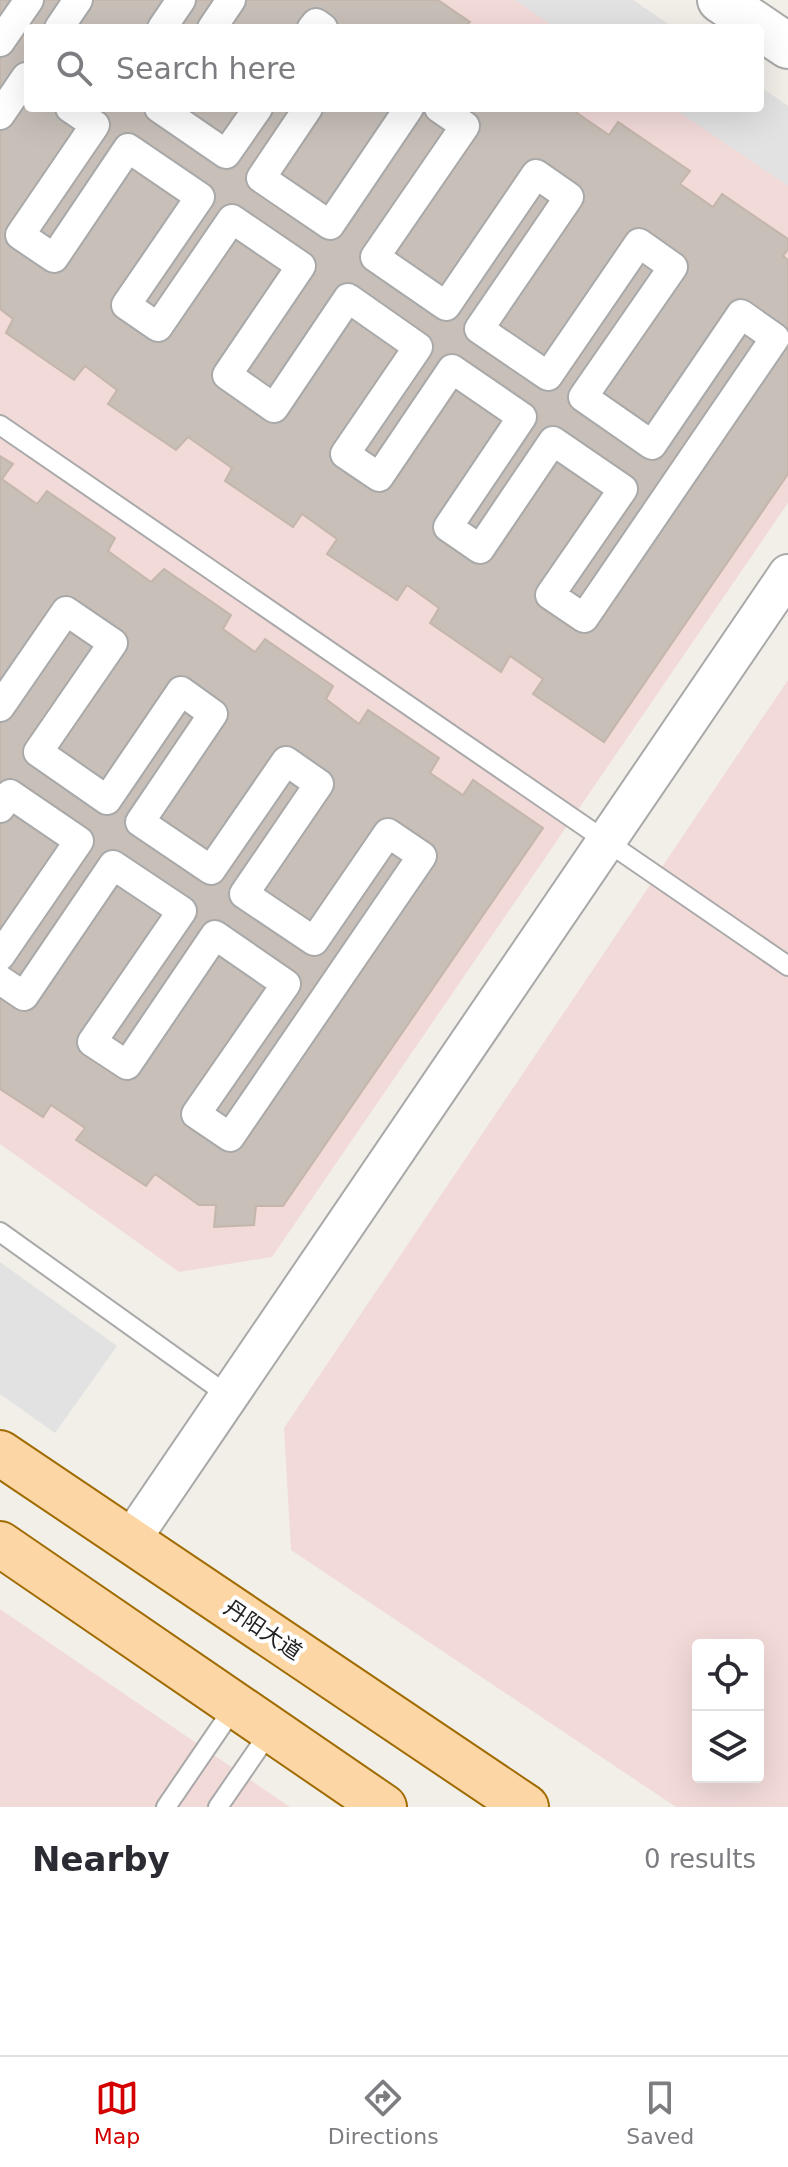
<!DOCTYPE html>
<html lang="en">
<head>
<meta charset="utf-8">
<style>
  :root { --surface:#fff; --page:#f2f2f3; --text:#2b2b33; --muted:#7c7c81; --line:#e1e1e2; --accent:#d40000 }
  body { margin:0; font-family:"DejaVu Sans","Noto Sans SC",sans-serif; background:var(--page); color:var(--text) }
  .controls { position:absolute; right:24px; bottom:24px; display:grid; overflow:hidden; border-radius:8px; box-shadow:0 8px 32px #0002 }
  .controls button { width:72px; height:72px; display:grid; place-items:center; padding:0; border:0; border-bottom:2px solid var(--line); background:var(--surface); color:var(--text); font:40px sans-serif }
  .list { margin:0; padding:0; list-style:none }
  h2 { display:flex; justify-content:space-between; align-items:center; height:104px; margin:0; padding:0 32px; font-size:34px }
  h2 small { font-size:26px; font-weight:400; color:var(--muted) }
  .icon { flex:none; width:44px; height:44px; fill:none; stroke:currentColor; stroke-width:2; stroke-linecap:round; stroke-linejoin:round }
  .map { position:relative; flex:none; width:788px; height:1807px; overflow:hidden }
  .search { position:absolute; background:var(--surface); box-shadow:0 8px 32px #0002; left:24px; right:24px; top:24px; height:88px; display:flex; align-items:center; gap:20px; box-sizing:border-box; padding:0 28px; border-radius:8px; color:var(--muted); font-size:30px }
  .sheet { height:248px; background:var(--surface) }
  nav { display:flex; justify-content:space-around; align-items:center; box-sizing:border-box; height:112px; border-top:2px solid var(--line); background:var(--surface); font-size:22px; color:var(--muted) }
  nav a { display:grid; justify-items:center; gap:4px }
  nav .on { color:var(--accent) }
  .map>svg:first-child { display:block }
  .commercial { fill:#f2dad9; fill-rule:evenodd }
  .parking { fill:#e2e2e2 }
  .building { fill:#c7bfb8; stroke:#c4b6ab; stroke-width:2 }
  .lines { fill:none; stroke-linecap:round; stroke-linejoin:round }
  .service-casing { stroke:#a9a9a9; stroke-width:22 }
  .pedestrian-casing { stroke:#a9a9a9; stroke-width:32 }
  .minor-casing { stroke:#a9a9a9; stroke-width:42 }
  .tertiary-casing { stroke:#a9a9a9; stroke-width:48 }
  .primary-casing { stroke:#a06b00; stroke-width:48 }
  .service { stroke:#fff; stroke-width:18 }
  .pedestrian { stroke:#fff; stroke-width:28 }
  .minor { stroke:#fff; stroke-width:38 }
  .tertiary { stroke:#fff; stroke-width:44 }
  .primary { stroke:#fcd6a4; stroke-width:44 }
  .labels { text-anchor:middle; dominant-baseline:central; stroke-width:8; stroke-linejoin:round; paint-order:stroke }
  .street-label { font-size:22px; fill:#222; stroke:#fff }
</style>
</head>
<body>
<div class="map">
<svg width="788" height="1807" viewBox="0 0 788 1807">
  <rect width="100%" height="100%" fill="#f2efe9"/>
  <g class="commercial">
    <polygon points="0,0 633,0 674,28 28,28 28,108 760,108 760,87 788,106 788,503 272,1257 179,1272 0,1144"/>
    <path d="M788,680V1807H676L291,1550L284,1428ZM698,1645H758V1777H698Z"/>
    <polygon points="0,1609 227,1764 290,1807 0,1807"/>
  </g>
  <g class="parking">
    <polygon points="515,0 633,0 674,28 556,28"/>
    <polygon points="760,87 788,106 788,186 673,108 760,108"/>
    <polygon points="0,1262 117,1346 55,1433 0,1394"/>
  </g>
  <g class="building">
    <polygon points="0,0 438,0 470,22 464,28 28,28 28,108 580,108 577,113 609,135 618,122 690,171 680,184 713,207 722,194 788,239 788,249 783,256 788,260 788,474 604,742 533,694 543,679 510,656 501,672 430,623 439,608 407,585 397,600 327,554 337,539 302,514 293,527 225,481 232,468 188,437 176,450 108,404 117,390 85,366 74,380 6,333 13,319 0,309"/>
    <polygon points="0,456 13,464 2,479 37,504 47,491 115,538 108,551 151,582 164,569 231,615 223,629 255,652 265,639 333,686 326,699 359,724 368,710 439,758 430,773 463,795 473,780 543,828 283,1206 256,1206 254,1225 214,1227 216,1205 199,1205 155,1174 146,1186 76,1140 85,1128 51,1105 43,1117 0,1089"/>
  </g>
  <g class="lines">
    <defs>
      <g id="service">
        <polyline points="0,425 788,966"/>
        <polyline points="0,1232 229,1396"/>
        <polyline points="166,1807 235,1706"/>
        <polyline points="218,1807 271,1730"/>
      </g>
      <g id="pedestrian">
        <polyline points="59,28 78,0"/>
        <polyline points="162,28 181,0"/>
        <polyline points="212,28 231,0"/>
        <polyline points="312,28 316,23 323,28"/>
        <polyline points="0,42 29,0"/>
        <polyline points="70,108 95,125 20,235 54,258 128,148 200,197 126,305 158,327 232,219 301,266 227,375 274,408 348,298 418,347 345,454 379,477 452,369 522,417 448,527 480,549 553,441 623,489 550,595 584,618 775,338 741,314 652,445 583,397 673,267 639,243 548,376 479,329 569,197 536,174 446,306 375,257 465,126 439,108"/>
        <polyline points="159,108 226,154 258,108"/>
        <polyline points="308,108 261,178 330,225 409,108"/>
        <polyline points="0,115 26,77 28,79"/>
        <polyline points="0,707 66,611 113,643 38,752 107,800 181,691 213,714 140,822 211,870 286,761 319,784 244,894 314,941 388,833 422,856 230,1137 196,1114 286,984 215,935 127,1065 92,1042 182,911 113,865 24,996 0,980"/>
        <polyline points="0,808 10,794 79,841 0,956"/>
      </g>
      <polyline id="minor" points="130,1541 788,574"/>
      <polyline id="tertiary" points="720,0 788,46"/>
      <g id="primary">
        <polyline points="0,1453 526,1807"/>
        <polyline points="0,1544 384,1807"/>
      </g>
    </defs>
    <use href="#service" class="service-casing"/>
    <use href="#pedestrian" class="pedestrian-casing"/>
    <use href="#minor" class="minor-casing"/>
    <use href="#tertiary" class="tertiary-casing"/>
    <use href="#primary" class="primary-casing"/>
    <use href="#service" class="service"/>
    <use href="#pedestrian" class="pedestrian"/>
    <use href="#minor" class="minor"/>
    <use href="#tertiary" class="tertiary"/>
    <use href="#primary" class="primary"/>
  </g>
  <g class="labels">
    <g class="street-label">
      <text transform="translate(263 1630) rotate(34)">丹阳大道</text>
    </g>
  </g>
</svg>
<div class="controls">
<button><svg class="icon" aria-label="locate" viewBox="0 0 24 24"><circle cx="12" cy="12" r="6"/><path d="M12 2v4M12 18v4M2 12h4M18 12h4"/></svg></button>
<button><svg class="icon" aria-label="layers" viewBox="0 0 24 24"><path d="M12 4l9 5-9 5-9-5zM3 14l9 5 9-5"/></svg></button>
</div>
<div class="search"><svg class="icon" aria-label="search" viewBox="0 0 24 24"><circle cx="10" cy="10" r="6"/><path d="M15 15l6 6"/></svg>Search here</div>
</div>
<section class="sheet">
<h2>Nearby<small>0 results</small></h2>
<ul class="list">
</ul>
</section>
<nav>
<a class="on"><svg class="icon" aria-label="map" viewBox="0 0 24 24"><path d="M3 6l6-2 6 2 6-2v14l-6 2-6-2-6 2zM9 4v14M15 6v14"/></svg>Map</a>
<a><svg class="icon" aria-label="directions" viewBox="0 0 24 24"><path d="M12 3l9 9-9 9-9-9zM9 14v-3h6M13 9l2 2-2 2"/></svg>Directions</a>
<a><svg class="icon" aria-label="saved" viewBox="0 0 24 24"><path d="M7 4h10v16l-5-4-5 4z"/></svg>Saved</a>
</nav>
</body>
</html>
